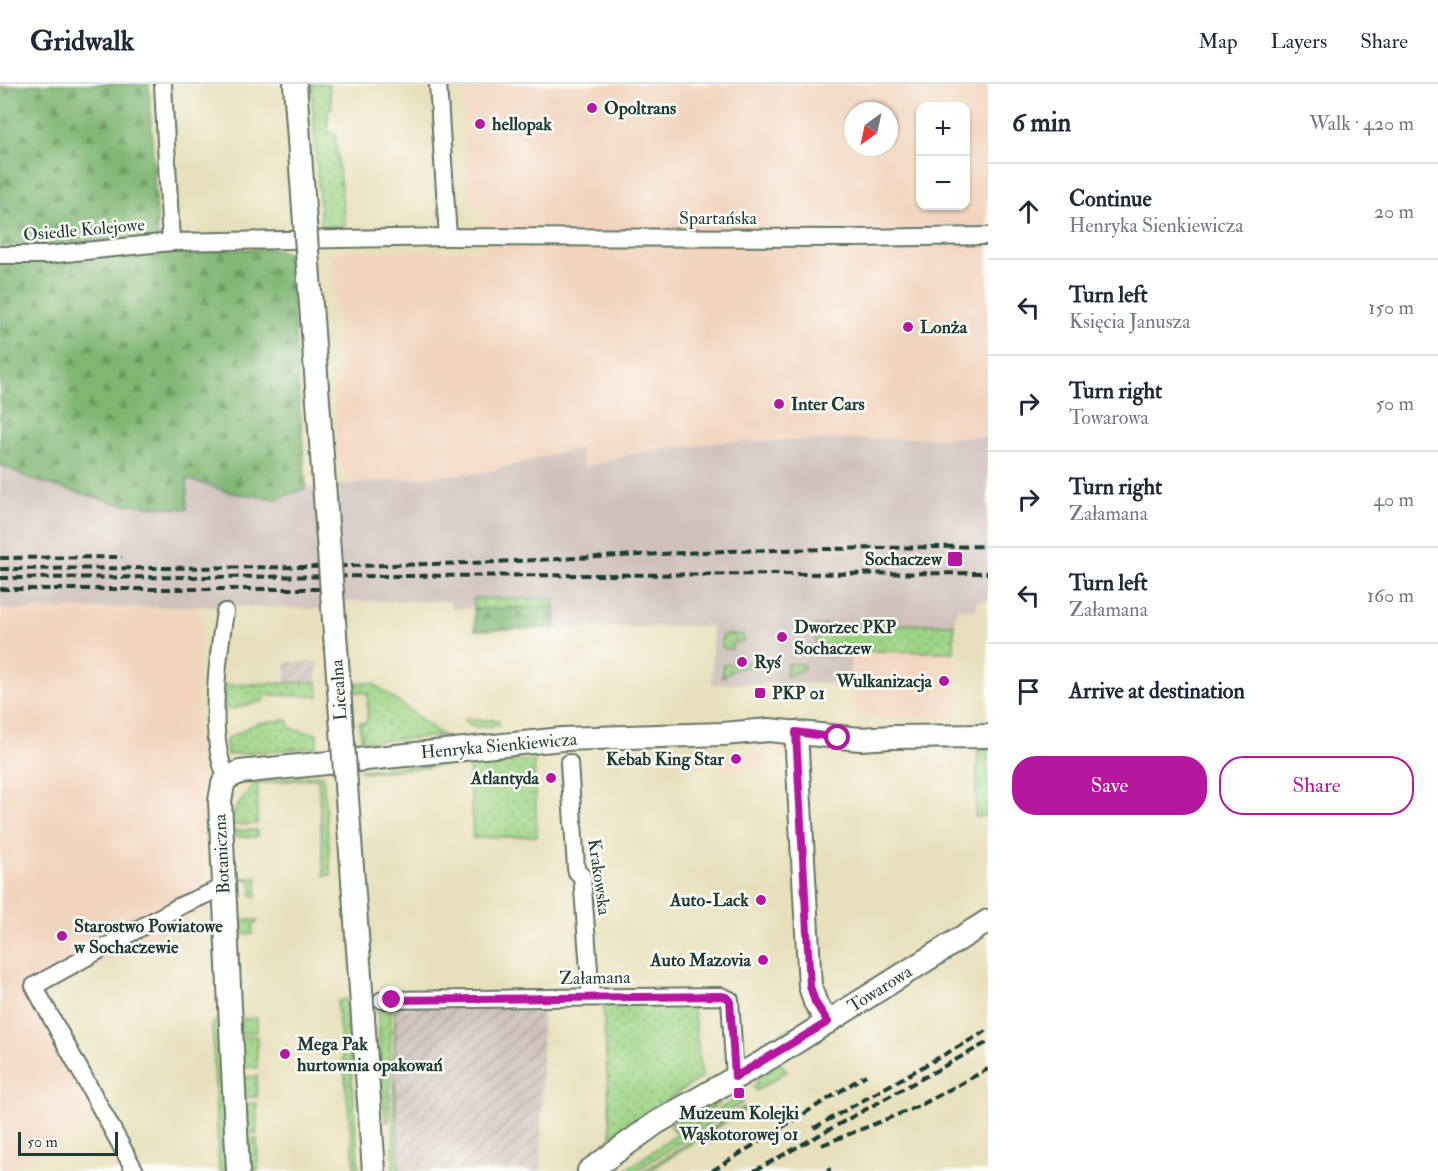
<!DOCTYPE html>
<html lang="en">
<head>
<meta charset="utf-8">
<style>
  :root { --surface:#fff; --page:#f6f6f7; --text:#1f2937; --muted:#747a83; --line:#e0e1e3; --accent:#b5179e }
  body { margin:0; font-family:"IM FELL Double Pica",serif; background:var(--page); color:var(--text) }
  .controls { position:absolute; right:18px; top:18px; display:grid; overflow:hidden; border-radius:12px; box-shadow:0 2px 4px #0004 }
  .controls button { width:54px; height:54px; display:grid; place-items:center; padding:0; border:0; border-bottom:2px solid var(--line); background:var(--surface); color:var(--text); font:30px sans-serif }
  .compass { position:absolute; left:844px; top:18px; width:54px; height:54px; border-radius:50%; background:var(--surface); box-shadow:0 2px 4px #0004; rotate:213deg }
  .scale { position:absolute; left:18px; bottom:15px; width:100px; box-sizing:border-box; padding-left:6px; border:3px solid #1f3d34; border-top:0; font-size:16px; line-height:21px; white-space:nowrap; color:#1f3d34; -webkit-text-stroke:4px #fdfcf7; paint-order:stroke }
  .stop { position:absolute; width:18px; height:18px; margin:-14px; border:4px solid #b5179e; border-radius:50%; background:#fff }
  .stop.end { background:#b5179e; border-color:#fff; box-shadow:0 2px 6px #0008 }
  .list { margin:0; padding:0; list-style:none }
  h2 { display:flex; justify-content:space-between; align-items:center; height:78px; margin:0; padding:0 24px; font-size:26px }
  h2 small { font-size:20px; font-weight:400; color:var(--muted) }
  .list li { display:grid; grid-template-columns:39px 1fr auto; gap:18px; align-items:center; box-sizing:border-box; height:96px; padding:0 24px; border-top:2px solid var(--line) }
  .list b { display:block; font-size:22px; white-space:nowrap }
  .list p { margin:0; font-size:20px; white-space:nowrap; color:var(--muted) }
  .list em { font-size:20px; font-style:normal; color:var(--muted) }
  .actions { display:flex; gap:12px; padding:18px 24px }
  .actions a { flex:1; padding:14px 0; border:2px solid var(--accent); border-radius:24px; text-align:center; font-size:21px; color:var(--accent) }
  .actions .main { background:var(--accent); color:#fff }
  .icon { flex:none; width:33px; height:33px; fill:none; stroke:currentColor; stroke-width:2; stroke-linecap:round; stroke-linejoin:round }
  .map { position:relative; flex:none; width:988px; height:1087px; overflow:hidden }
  header { display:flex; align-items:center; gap:36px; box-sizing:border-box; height:84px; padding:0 30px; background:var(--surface); border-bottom:2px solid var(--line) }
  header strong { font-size:28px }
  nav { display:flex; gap:33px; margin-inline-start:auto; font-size:21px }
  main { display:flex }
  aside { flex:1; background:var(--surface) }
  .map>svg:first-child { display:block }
  .built { fill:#f2d4be; fill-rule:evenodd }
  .industrial { fill:url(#industrial-furrows) }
  .railway { fill:#cfc0ba }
  .grass { fill:url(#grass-dots); stroke:#5e885c; stroke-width:1.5 }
  .forest { fill:url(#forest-firs); stroke:#4e7a53; stroke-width:1.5 }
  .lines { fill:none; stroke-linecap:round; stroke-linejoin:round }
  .street-casing { stroke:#657664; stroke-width:20 }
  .secondary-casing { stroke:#657664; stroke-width:26 }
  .street { stroke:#fff; stroke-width:16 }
  .secondary { stroke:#fff; stroke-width:22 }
  .rail { stroke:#1f3d34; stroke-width:4; stroke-dasharray:9 4.5; stroke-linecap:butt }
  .secondary-bridge-casing { stroke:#657664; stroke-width:26; stroke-linecap:butt }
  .secondary-bridge { stroke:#fff; stroke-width:22 }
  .route { stroke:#b5179e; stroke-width:8 }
  .poi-dot { fill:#b5179e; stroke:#fdfcf7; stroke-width:2 }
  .labels { text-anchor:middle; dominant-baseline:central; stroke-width:5; stroke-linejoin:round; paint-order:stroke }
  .poi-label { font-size:18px; font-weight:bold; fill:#1f3d34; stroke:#fdfcf7; text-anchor:start }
  .street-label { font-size:18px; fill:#1f3d34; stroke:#fdfcf7 }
</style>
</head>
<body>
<header>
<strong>Gridwalk</strong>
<nav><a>Map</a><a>Layers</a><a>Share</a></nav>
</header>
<main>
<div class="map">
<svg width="988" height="1087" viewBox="0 0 988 1087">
  <defs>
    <pattern id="industrial-furrows" width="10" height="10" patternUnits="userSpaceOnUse" patternTransform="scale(1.5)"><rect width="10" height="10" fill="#cfc0ba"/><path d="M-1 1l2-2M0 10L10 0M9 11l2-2" fill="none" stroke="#a79d98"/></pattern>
    <pattern id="grass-dots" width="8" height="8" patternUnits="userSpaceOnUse" patternTransform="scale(1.5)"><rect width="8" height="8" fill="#9ed485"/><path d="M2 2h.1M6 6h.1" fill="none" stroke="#80ad6e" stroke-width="1.8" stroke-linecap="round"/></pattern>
    <pattern id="forest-firs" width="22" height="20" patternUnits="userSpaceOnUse" patternTransform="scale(1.5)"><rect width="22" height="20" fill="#7eb672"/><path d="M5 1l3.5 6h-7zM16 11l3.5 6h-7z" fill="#67955e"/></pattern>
  </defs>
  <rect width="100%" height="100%" fill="#fdfcf7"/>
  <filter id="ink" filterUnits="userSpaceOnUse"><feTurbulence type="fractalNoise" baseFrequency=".0167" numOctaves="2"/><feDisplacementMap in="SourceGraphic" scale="12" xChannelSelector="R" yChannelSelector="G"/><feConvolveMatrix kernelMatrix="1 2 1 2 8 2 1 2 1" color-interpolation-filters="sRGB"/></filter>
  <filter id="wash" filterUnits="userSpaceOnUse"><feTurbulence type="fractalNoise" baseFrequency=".008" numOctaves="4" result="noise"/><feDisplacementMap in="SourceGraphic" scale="24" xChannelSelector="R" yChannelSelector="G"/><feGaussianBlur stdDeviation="1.35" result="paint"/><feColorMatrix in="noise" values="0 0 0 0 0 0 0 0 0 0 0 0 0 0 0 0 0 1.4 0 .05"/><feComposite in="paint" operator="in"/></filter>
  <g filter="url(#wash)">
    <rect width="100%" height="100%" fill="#e8e0bc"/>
    <g class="built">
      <path d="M461,0H988V353L723,358L633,370L585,383L579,364L488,388L353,400L339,380L333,301L341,298L332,171L339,166L485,167L484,129L469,114ZM920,22H966V122H920ZM853,27H889V63H853Z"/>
      <polygon points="202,524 196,626 205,825 49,909 33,924 95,1037 9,1087 0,1087 0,526"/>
      <polygon points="857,567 954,568 955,624 952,631 949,634 857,633 857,625 851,625 850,570"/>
      <polygon points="766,667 764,685 721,686 720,668"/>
    </g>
    <g class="industrial">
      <polygon points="318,577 317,598 285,598 286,579"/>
      <polygon points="542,921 541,1087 399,1087 395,994 395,924"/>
    </g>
    <polygon class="railway" points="988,353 988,517 977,517 977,526 957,525 954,540 954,568 857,567 850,571 851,599 712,600 712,542 556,544 553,515 474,515 474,525 451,525 450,517 348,517 316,525 232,522 0,526 0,380 33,396 116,419 187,425 186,395 232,409 278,415 306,404 488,388 579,364 585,383 633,370 723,358"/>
    <g class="grass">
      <polygon points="311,0 329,0 332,24 328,25 328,49 335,48 345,142 321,142"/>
      <polygon points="474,514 554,515 555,523 474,525"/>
      <polygon points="954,540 954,568 857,567 850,570 850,565 834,565 833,572 816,571 815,541"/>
      <polygon points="722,551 743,551 743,558 733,558 732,565 725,565 722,562"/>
      <polygon points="752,579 749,583 735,585 722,593 724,580"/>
      <polygon points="787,580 803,580 804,584 787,592 786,591"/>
      <polygon points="317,598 319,612 265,611 264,617 228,626 224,623 224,601"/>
      <polygon points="356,599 373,599 443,652 360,658 360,655 362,655 359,639 367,638 368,609 356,608"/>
      <polygon points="467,634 477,636 499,636 499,642 474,643 465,637"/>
      <path d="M288,636L290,644L317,650V663L227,671L226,656C252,640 257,637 288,636Z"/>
      <polygon points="978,664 988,664 988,732 975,733"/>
      <polygon points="461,676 461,680 366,689 361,686 414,681 426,682 431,679"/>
      <polygon points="534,676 537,752 473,754 469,680"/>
      <polygon points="323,690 331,791 324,792 318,694 258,700 257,740 229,741 228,734 233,733 234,727 255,697"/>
      <polygon points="257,746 257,753 230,753 229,747"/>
      <polygon points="257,793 257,812 252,812 251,796 239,796 239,812 232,811 231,794"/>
      <polygon points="233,836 257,836 257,839 253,840 253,850 234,850"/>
      <polygon points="346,915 359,1087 355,1087 337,920 339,917"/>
      <polygon points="391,918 390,1037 385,1037 377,920"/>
      <polygon points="692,918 702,993 611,1053 603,920"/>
      <polygon points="395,924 395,994 399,1087 393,1087"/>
      <polygon points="257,934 257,948 238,950 237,936"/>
      <polygon points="212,938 220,938 226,1087 219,1087"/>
      <polygon points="791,943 796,950 751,973 748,970"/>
      <polygon points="257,952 257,984 243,983 238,953"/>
      <polygon points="775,979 782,981 787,987 756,1007 752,1002 758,999 756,996"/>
      <polygon points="257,992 257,1013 241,1013 245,993"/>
      <polygon points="738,1014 742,1019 636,1087 624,1087 675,1052"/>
      <polygon points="719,1015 720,1019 674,1048 670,1041"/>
      <polygon points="257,1019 257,1050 243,1048 242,1020"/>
      <polygon points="744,1023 746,1025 649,1087 644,1087"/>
      <polygon points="247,1055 257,1055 258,1087 249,1087"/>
    </g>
    <g class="forest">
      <polygon points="39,0 149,0 158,156 0,163 0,3"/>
      <polygon points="273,164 289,170 306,404 278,415 232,409 187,395 187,425 116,419 33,396 0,380 0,179 67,178 156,169"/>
      <polygon points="555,523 556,544 475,546 474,525"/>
    </g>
  </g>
  <g filter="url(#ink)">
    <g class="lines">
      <defs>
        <g id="street">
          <polyline points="163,0 171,158"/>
          <polyline points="438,0 448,153 853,154 988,152"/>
          <polyline points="0,171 47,171 171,158 448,153"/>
          <path d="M225,528C218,571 207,654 227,694"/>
          <polyline points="569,679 576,784 577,788 582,792 591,913"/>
          <polyline points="382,916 721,912 730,916 735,993"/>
          <polyline points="135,1087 34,902 182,821 224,803"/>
        </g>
        <g id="secondary">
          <polyline points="295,0 304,125"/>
          <polyline points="796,648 810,902 815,918 828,938"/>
          <polyline points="362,920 374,1087"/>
          <polyline points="238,1087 220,717 223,700 227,694 240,688 562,655 723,650 769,646 860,655 892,653 988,652"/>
          <polyline points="589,1087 656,1039 780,968 988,837"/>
        </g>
      </defs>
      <use href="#street" class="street-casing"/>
      <use href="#secondary" class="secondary-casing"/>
      <use href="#street" class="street"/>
      <use href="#secondary" class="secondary"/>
      <g class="rail">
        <polyline points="0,474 122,473"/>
        <polyline points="0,485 309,483 473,479 724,467 988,462"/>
        <polyline points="0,494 988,489"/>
        <polyline points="0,505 325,505"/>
        <polyline points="814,1044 988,946"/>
        <polyline points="822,1061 919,1022 988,985"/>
        <polyline points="712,1087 866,991"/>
        <polyline points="754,1087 988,958"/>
        <polyline points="827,1087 831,1085"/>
      </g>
      <defs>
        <polyline id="secondary-bridge" points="304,125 362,920"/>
      </defs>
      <use href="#secondary-bridge" class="secondary-bridge-casing"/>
      <use href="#secondary-bridge" class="secondary-bridge"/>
    </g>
  </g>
  <g class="lines" filter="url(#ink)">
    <polyline class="route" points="392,916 721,912 726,913 730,916 735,993 828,938 815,918 810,902 796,648 838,654"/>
  </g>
  <g class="poi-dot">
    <circle cx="592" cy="24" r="6"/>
    <circle cx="480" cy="40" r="6"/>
    <circle cx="908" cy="243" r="6"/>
    <circle cx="779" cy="320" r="6"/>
    <rect x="947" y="467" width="16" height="16" rx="3"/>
    <circle cx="782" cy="553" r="6"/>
    <circle cx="742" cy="578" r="6"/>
    <circle cx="944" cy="597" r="6"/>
    <rect x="754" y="603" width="12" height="12" rx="3"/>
    <circle cx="736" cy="675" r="6"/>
    <circle cx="551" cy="694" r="6"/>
    <circle cx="761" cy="816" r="6"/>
    <circle cx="62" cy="852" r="6"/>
    <circle cx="763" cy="876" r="6"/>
    <circle cx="285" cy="970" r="6"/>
    <rect x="733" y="1003" width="12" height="12" rx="3"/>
  </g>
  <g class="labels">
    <g class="poi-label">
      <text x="604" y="24">Opoltrans</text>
      <text x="492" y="40">hellopak</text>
      <text x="920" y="243">Lonża</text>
      <text x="791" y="320">Inter Cars</text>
      <text x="942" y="475" text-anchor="end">Sochaczew</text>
      <text x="794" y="543">Dworzec PKP<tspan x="794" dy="21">Sochaczew</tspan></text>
      <text x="754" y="578">Ryś</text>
      <text x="932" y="597" text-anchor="end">Wulkanizacja</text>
      <text x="772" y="609">PKP 01</text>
      <text x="724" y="675" text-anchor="end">Kebab King Star</text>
      <text x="539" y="694" text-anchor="end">Atlantyda</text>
      <text x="749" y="816" text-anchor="end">Auto-Lack</text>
      <text x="74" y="842">Starostwo Powiatowe<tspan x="74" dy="21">w Sochaczewie</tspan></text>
      <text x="751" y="876" text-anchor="end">Auto Mazovia</text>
      <text x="297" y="960">Mega Pak<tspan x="297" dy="21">hurtownia opakowań</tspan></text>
      <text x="739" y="1029" text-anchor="middle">Muzeum Kolejki<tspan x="739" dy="21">Wąskotorowej 01</tspan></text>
    </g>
    <g class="street-label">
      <text x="718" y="134">Spartańska</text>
      <text transform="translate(84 146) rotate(-5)">Osiedle Kolejowe</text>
      <text transform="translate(339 606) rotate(-94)">Licealna</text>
      <text transform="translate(499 662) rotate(-5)">Henryka Sienkiewicza</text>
      <text transform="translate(222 770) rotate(-93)">Botaniczna</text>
      <text transform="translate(599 793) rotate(82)">Krakowska</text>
      <text transform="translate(595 894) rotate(-1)">Załamana</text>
      <text transform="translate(880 905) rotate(-32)">Towarowa</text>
    </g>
  </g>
</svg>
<div class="controls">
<button>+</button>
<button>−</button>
</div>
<svg class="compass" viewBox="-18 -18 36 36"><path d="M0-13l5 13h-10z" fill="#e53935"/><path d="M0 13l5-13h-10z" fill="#747a83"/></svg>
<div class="scale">50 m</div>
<div class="stop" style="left:838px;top:654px"></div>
<div class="stop end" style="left:392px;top:916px"></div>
</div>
<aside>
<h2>6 min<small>Walk · 420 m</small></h2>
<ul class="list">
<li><svg class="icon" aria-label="ahead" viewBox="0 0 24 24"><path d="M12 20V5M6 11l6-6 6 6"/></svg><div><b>Continue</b><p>Henryka Sienkiewicza</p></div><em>20 m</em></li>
<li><svg class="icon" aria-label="left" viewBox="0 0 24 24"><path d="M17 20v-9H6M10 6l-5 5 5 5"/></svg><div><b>Turn left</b><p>Księcia Janusza</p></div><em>150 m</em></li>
<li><svg class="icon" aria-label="right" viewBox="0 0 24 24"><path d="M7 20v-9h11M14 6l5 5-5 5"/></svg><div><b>Turn right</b><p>Towarowa</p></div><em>50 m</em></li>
<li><svg class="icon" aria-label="right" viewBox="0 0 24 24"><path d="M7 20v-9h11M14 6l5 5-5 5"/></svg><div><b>Turn right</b><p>Załamana</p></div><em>40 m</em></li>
<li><svg class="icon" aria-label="left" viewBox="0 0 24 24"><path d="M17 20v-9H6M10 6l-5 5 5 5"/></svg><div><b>Turn left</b><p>Załamana</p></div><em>160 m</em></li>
<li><svg class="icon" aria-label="arrive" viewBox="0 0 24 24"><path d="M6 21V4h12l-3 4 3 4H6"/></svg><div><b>Arrive at destination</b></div></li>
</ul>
<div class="actions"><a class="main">Save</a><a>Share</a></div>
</aside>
</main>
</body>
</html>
